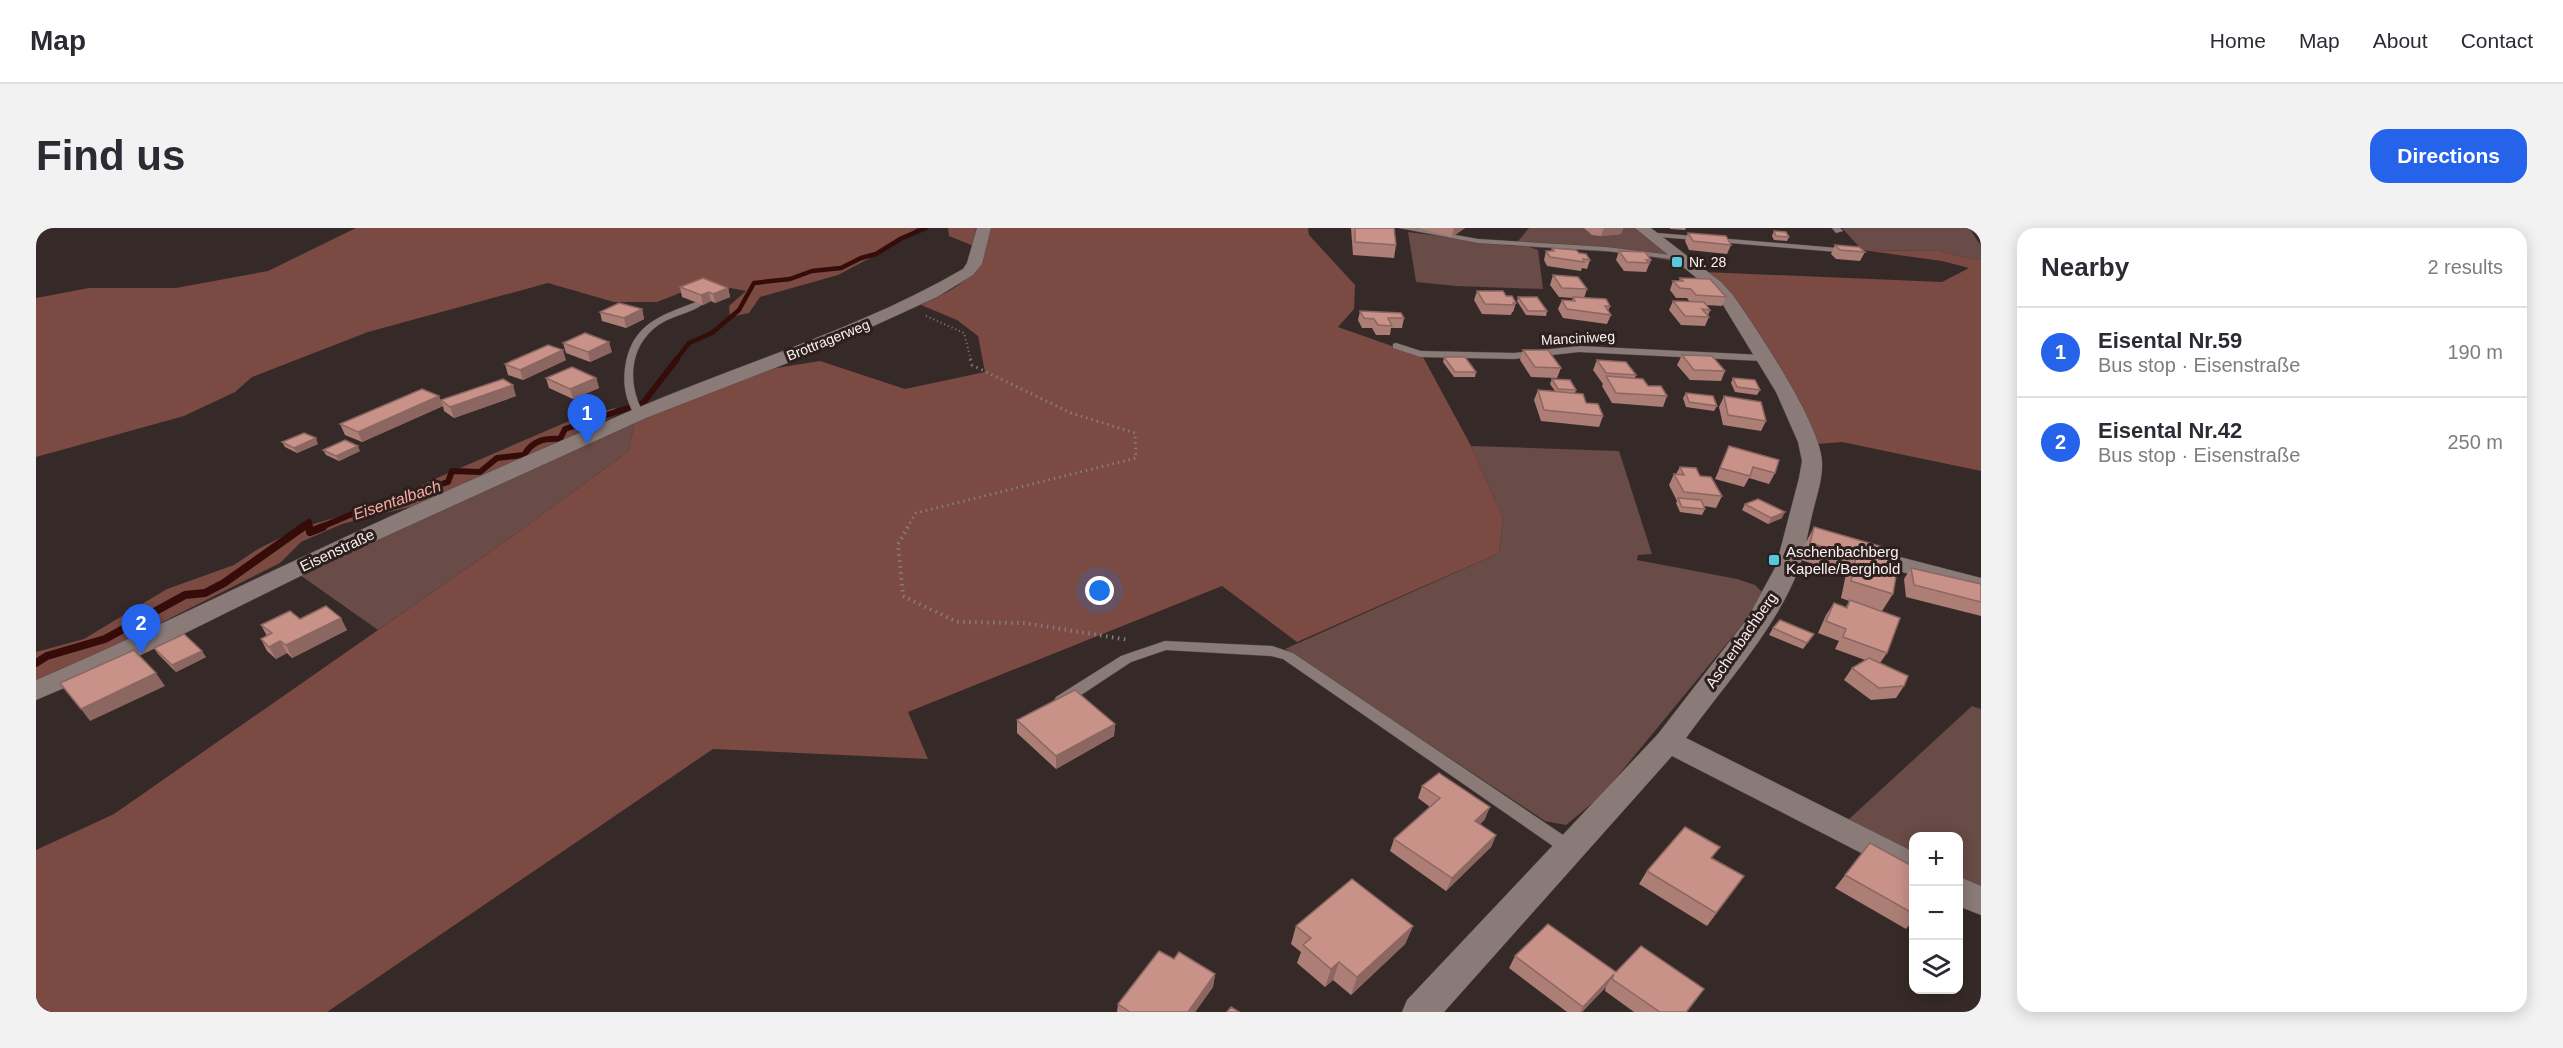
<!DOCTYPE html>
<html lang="en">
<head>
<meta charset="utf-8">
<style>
  :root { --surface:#fff; --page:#f2f2f3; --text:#2b2b33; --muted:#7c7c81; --line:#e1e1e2; --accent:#2563eb }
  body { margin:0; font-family:Helvetica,sans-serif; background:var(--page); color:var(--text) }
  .controls { position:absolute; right:18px; bottom:18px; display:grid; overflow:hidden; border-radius:12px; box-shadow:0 3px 15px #0003 }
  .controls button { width:54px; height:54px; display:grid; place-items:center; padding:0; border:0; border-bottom:2px solid var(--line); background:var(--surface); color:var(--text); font:30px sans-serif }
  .you { position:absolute; left:1064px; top:363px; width:21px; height:21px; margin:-15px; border:4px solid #fff; border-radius:50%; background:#1a73e8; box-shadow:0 0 0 9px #1a73e833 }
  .badge { display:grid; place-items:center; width:39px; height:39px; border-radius:50%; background:var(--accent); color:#fff; font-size:20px; font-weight:700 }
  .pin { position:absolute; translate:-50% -50px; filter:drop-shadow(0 2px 3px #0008) }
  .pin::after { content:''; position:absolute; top:32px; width:21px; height:18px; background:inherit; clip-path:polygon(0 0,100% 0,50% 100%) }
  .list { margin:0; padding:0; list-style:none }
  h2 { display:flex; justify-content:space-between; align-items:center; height:78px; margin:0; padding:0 24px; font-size:26px }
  h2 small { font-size:20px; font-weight:400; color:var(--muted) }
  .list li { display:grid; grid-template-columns:39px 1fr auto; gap:18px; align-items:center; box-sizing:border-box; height:90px; padding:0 24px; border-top:2px solid var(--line) }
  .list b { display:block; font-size:22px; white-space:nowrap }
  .list p { margin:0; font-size:20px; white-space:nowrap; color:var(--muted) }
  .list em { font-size:20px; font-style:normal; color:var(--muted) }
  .icon { flex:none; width:33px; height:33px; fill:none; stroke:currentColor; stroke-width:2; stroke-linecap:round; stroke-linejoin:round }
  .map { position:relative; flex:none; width:1945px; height:784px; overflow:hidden; border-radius:18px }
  header { display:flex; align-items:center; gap:36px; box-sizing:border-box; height:84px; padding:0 30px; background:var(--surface); border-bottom:2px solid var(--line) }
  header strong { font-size:28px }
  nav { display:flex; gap:33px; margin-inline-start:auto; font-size:21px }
  .intro { display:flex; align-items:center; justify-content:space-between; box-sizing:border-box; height:144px; padding:0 36px }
  h1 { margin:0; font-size:42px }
  .button { padding:15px 27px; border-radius:18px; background:var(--accent); color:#fff; font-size:21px; font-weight:700 }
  main { display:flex; gap:36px; padding:0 36px }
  aside { flex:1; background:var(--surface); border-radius:18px; box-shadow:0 3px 15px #0003 }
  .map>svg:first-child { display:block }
  .green { fill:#694b47 }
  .forest { fill:#7a4a43 }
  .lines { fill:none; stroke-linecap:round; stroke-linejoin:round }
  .stream-far2 { stroke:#350c08; stroke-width:4.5 }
  .stream-far1 { stroke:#350c08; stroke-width:6 }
  .stream { stroke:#350c08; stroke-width:8 }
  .lane-casing { stroke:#524846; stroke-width:1 }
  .street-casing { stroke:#524846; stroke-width:1 }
  .path-far2 { stroke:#877c7b; stroke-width:2; stroke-dasharray:1 3; stroke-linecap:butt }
  .path-far1 { stroke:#877c7b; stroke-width:3; stroke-dasharray:1.5 4; stroke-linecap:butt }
  .path { stroke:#877c7b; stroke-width:4; stroke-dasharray:1.5 4.5; stroke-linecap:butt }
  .lane { fill:#8a7b78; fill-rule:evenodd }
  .street { fill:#8a7b78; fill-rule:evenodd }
  .wall { fill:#ac7e76 }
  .shaded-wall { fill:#8c6660 }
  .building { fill:#c89289; stroke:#8c6660; stroke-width:1.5 }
  .poi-dot { fill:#54cadc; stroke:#2c201e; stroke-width:2 }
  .labels { text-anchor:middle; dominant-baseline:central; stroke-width:6; stroke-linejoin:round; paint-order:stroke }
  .far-poi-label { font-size:14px; fill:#faf1f0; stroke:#2c201e; text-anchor:start }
  .far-street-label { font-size:14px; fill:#faf1f0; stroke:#2c201e }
  .street-label { font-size:15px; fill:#faf1f0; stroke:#2c201e }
  .poi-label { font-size:15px; fill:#faf1f0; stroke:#2c201e; text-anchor:start }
  .water-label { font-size:16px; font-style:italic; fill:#fbab9e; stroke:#2c201e }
</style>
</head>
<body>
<header>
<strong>Map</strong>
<nav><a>Home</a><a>Map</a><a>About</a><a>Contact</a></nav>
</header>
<div class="intro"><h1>Find us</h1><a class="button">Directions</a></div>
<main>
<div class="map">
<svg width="1945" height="784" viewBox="0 0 1945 784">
  <rect width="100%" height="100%" fill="#362a28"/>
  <g class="green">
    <polygon points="1493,0 1611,0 1643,34 1591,25 1493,19 1502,22 1507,61 1420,58 1380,54 1372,4 1478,18"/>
    <polygon points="1806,0 1945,0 1945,8 1935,3 1945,18 1945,30 1940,32 1903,23 1826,22"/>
    <polygon points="599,191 593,223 464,317 342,402 264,347"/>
    <polygon points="1435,218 1583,223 1616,326 1602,327 1601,332 1701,351 1719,357 1730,368 1566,567 1530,597 1509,593 1249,421 1463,325 1467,290"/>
    <polygon points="1936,478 1945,481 1945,665 1923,654 1922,608 1878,608 1877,629 1812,592"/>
  </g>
  <g class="forest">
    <polygon points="320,0 881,0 857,18 802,47 724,69 713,85 694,89 693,78 710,63 669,55 621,74 578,74 512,55 332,104 216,149 199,164 148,188 0,229 0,70 53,60 140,60 232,43"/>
    <path d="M912,0H1272L1273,7L1319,57L1318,81L1302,99L1387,129L1435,218L1467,290L1463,325L1261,414L1186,358L872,484L892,531L677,521L291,784H0V622L78,586L464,317L593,223L599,191L734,141L784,133L869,161L949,144L942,108L921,92L885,77C912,63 940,55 945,21L913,8Z"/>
    <polygon points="1826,22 1903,23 1940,32 1945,30 1945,243 1806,214 1781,216 1669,44 1906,54 1933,40 1906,33"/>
    <polygon points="579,180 582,186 492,229 385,276 306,296 265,314 244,335 51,432 0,454 0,424 48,411 131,361 198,337 222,321 264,300 363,271 394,253 533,193"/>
  </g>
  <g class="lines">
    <polyline class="stream-far2" points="640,132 653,115 676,105 703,82 718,55 754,51 776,43 805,40 825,30 840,26 866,10 890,0"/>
    <g class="stream-far1">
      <polyline points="264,300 273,294 274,300"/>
      <path d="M283,300L335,278L412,254L416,243L444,244L461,230L488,227C496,213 508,210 524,211L529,201L607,175L641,131"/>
    </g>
    <g class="stream">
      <polyline points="273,299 274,304 287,299"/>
      <polyline points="0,435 11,428 69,411 149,367 169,365 188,355 267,299"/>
    </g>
    <defs>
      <g id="lane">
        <polygon points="1363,0 1380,0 1442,11 1570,19 1644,28 1648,30 1644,32 1570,23 1442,15"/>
        <polygon points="1796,0 1804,0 1807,3 1800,5"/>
        <polygon points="1609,4 1813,21 1817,23 1813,25 1612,8 1609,8"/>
        <path d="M660,74L667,76C657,84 641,87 629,93C594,112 589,153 608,186L603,189L599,188C589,171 586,154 590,134C598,95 626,87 660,74Z"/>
        <polygon points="1360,115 1385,123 1478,125 1543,118 1726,127 1731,130 1726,133 1543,124 1478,131 1384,129 1357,120 1357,116"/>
        <polygon points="1129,413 1236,418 1257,425 1539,615 1542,620 1539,625 1533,627 1527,625 1247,431 1235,428 1130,422 1095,434 1030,477 1020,477 1018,473 1020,469 1085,428"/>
      </g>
      <g id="street">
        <path d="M941,0H955L946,36L937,47L901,69L785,122L610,190L291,335L105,427L0,472V452C92,413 182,368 273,326C379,276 487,229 594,183C705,135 822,102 927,41L931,35Z"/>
        <path d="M1599,0H1615L1685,54L1697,67C1720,100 1785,196 1786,234C1787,251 1780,270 1776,287C1772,304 1769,323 1763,340C1742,398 1687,459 1650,510L1878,624V652L1636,528L1408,784H1366L1371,772L1622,506L1711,391L1740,338L1763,250L1766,233L1762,214L1740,164L1684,72L1673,60Z"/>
        <polygon points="1829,320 1945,350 1945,365 1821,332 1817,327 1821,322"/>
        <polygon points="1922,648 1945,658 1945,687 1922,678"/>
      </g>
    </defs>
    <use href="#lane" class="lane-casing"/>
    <use href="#street" class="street-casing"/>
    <polyline class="path-far2" points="890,88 928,105 935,132"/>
    <polyline class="path-far1" points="871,300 880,285 1100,230 1099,205 1035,185 936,137 934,131"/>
    <polyline class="path" points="872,299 862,316 867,368 921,394 989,395 1093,412"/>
    <use href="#lane" class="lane"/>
    <use href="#street" class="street"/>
  </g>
  <g class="wall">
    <polygon points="1315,0 1358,0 1360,17 1358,30 1317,27"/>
    <polygon points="1381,0 1429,0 1416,9"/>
    <polygon points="1548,0 1587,0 1585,6 1565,8 1556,7"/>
    <polygon points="1634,0 1650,0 1649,2 1634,1"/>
    <polygon points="1738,3 1753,9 1751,13 1738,12 1736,8"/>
    <polygon points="1652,5 1695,17 1691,26 1653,22 1649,13"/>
    <polygon points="1799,17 1829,24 1824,33 1800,31 1795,26"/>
    <polygon points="1516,20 1543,25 1554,32 1551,41 1546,40 1545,43 1511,38 1508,32 1510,23 1515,23"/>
    <polygon points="1583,23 1615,32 1610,44 1588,43 1580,32"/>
    <polygon points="1517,47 1551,61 1548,70 1574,78 1572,83 1575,87 1571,96 1527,90 1522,81 1526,72 1536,72 1537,70 1523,69 1514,57"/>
    <polygon points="1644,50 1690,69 1686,78 1670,77 1674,82 1672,88 1673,89 1669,98 1645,97 1633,82 1637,73 1654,74 1651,70 1640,70 1634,62 1637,53 1643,53"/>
    <polygon points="644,59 692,60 694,69 679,75 675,73 667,77 646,69"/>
    <polygon points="1441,63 1470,68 1480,75 1477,84 1476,84 1475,87 1446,86 1438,72"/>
    <polygon points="1482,69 1511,83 1510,88 1490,87 1481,73"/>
    <polygon points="606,81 608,91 590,100 566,93 564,84"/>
    <polygon points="1324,83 1368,90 1366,100 1355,100 1354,107 1340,107 1336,100 1326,100 1322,92"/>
    <polygon points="527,115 576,124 554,134 530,125"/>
    <polygon points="1487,122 1525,140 1521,150 1495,149 1484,132"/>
    <polygon points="1646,127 1689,143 1685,153 1654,152 1641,137"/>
    <polygon points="1408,129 1440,144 1439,149 1418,149 1407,134"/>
    <polygon points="530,132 487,152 472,147 469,136"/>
    <polygon points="1561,132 1600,147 1599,150 1631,168 1627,179 1576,175 1566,158 1567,156 1557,142"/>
    <polygon points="510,150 560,150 563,160 537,171 513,160"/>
    <polygon points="1697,150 1724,162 1721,167 1699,164 1695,155"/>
    <polygon points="1516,151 1540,162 1539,165 1567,188 1563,199 1505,193 1498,172 1502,162 1519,163 1514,156"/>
    <polygon points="1650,165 1681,178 1678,183 1650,179 1647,170"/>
    <polygon points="480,168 418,190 408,183 407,178 326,214 309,207 304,196 405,172"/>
    <polygon points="1688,168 1730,193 1725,203 1687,197 1683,179"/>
    <polygon points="246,214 282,216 261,225 249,219"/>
    <polygon points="1693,218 1739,245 1733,256 1713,250 1708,259 1679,251"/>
    <polygon points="287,222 324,223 303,233 290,227"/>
    <polygon points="1644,239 1664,248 1686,268 1680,280 1668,278 1669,281 1666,287 1644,284 1640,275 1641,273 1633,257 1638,246 1640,246"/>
    <polygon points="1709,276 1746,290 1732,296 1706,282"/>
    <polygon points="1778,299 1864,324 1857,366 1846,383 1851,425 1844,435 1868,458 1860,470 1835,472 1808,452 1816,440 1829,432 1799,421 1803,413 1782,405 1790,387 1798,375 1810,379 1813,373 1805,370 1810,346 1765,332 1769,316"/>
    <polygon points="1875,340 1945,356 1945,388 1870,369 1868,351"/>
    <polygon points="264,391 311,402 256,430 251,425 240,431 231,423 225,411 231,408 225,397"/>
    <polygon points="1737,400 1778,406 1767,421 1733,407"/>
    <polygon points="118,420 170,429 140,444 122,426"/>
    <polygon points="981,492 1079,496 1078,508 1020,541 981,505"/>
    <polygon points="1386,558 1449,591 1444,596 1460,607 1455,619 1410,663 1354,623 1358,611 1394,579 1382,570"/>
    <polygon points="1834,615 1878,639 1878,692 1870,701 1799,660"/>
    <polygon points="1677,630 1708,648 1671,698 1603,656 1611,643"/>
    <polygon points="1260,698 1377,698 1369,716 1315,767 1297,752 1289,759 1261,735 1265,724 1255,716"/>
    <polygon points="1479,728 1580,744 1668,761 1651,784 1598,784 1569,763 1570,759 1546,784 1531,784 1473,740"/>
    <polygon points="1179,746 1177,759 1159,784 1081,784 1082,776"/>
  </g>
  <g class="shaded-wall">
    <polygon points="1418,0 1429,0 1416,9"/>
    <polygon points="1568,0 1587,0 1585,6 1565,8"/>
    <polygon points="692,60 694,69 679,75 677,66"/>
    <polygon points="673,64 675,73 667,77 665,67"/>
    <polygon points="606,81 608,91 590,100 588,90"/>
    <polygon points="573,114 576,124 554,134 552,124"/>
    <polygon points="527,122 530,132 487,152 484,142"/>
    <polygon points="560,150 563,160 537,171 534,161"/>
    <polygon points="477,157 480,168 418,190 414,179"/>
    <polygon points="403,168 407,178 326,214 322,204"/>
    <polygon points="280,210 282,216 261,225 258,220"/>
    <polygon points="322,218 324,223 303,233 300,228"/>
    <polygon points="1749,284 1746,290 1732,296 1735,290"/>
    <polygon points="305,390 311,402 256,430 250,417"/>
    <polygon points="244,413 251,425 240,431 233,419"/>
    <polygon points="166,423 170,429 140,444 136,437"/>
    <polygon points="120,445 129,458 54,493 45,481"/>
    <polygon points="1079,496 1078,508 1020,541 1020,528"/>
    <polygon points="1454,579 1449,591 1434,605 1439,593"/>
    <polygon points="1460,607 1455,619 1410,663 1416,650"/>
    <polygon points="1708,648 1699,661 1671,698 1680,685"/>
    <polygon points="1377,698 1369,716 1315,767 1321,749"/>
    <polygon points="1303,734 1297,752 1289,759 1295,741"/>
    <polygon points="1179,746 1177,759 1159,784 1152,784"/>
    <polygon points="1578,746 1570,759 1546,784 1544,784 1547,779"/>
  </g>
  <g class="building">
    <polygon points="1319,0 1358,0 1360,17 1319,14"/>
    <polygon points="1738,3 1750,4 1753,9 1740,8"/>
    <polygon points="1652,5 1690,8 1695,17 1657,13"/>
    <polygon points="1799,17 1823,19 1829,24 1804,22"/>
    <polygon points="1516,20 1540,22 1543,25 1550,26 1554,32 1547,31 1548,34 1514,29 1510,23 1518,23"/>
    <polygon points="1583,23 1609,24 1615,32 1610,32 1613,35 1591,34"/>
    <polygon points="1517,47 1542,49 1551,61 1526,60"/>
    <polygon points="667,50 692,60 677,66 673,64 665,67 644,59"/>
    <polygon points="1644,50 1674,51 1690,69 1660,67 1655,61 1644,60 1637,53 1647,53"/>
    <polygon points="1441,63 1467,63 1470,68 1476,68 1480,75 1477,75 1478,77 1449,76"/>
    <polygon points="1482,69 1501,69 1511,83 1492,83"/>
    <polygon points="1537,69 1570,71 1574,78 1569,78 1575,87 1531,81 1526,72 1539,73"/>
    <polygon points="1637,73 1668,74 1674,82 1666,81 1673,89 1649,88"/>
    <polygon points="583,75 606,81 588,90 564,84"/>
    <polygon points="1324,83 1365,85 1368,90 1352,90 1356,98 1342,97 1338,91 1328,90"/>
    <polygon points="549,105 573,114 552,124 527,115"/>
    <polygon points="512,117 527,122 484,142 469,136"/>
    <polygon points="1487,122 1512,122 1525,140 1499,139"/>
    <polygon points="1646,127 1676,128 1689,143 1658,142"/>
    <polygon points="1408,129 1429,129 1440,144 1419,144"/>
    <polygon points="1561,132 1590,134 1600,147 1570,145"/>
    <polygon points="536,139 560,150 534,161 510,150"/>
    <polygon points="1570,148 1607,151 1612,158 1625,158 1631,168 1580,165"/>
    <polygon points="1697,150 1719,152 1724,162 1701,159"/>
    <polygon points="467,151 477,157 414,179 405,172"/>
    <polygon points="1516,151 1534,152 1540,162 1522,161"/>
    <polygon points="386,161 403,168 322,204 304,196"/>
    <polygon points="1502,162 1547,166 1550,175 1562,176 1567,188 1508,182"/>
    <polygon points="1650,165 1677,168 1681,178 1653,174"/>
    <polygon points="1688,168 1725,174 1730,193 1692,187"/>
    <polygon points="268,205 280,210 258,220 246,214"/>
    <polygon points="309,212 322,218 300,228 287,222"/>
    <polygon points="1693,218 1743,232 1739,245 1717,239 1714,248 1684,240"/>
    <polygon points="1644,239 1660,240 1664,248 1675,249 1686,268 1648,264 1638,246 1648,247"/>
    <polygon points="1642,270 1665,272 1669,281 1646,279"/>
    <polygon points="1722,271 1749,284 1735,290 1709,276"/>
    <polygon points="1778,299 1864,324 1857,366 1815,353 1820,329 1774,315"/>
    <polygon points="1875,340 1945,356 1945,374 1878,357"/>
    <polygon points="1814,372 1864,390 1851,425 1807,409 1810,401 1790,393 1798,375 1811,380"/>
    <polygon points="290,378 305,390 250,417 244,413 233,419 225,411 236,405 225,397 254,383 264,391"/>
    <polygon points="1744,392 1778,406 1771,415 1737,400"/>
    <polygon points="148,406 166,423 136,437 118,420"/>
    <polygon points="98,422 120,445 45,481 24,455"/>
    <polygon points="1833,430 1872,448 1868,458 1843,460 1816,440"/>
    <polygon points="1039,462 1079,496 1020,528 981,492"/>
    <polygon points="1403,545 1454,579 1439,593 1460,607 1416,650 1358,611 1404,570 1386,558"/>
    <polygon points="1649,599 1684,619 1675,630 1708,648 1680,685 1611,643"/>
    <polygon points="1834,615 1878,639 1878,686 1809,647"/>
    <polygon points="1316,651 1377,698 1321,749 1303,734 1295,741 1267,717 1275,710 1260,698"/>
    <polygon points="1512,696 1580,744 1605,718 1668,761 1650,784 1624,784 1576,751 1578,746 1547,779 1479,728"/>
    <polygon points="1123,723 1138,731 1143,724 1179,746 1152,784 1094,784 1082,776"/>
    <polygon points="1195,779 1203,784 1191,784"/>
  </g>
  <g class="poi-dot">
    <rect x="1635" y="28" width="12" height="12" rx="3"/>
    <rect x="1732" y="326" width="12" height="12" rx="3"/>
  </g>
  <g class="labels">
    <g class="far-poi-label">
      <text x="1653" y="34">Nr. 28</text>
    </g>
    <g class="far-street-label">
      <text transform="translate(1542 110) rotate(-3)">Manciniweg</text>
      <text transform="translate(792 112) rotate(-22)">Brottragerweg</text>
    </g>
    <g class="street-label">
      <text transform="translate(301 322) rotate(-25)">Eisenstraße</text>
      <text transform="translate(1705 412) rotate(-55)">Aschenbachberg</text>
    </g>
    <g class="poi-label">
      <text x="1750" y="323">Aschenbachberg<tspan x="1750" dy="17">Kapelle/Berghold</tspan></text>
    </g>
    <g class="water-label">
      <text transform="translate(361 272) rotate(-19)">Eisentalbach</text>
    </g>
  </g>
</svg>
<div class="controls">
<button>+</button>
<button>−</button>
<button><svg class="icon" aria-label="layers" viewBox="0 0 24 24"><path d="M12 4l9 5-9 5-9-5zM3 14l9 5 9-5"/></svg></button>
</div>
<div class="you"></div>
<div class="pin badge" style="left:551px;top:216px">1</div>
<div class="pin badge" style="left:105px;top:426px">2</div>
</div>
<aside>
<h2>Nearby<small>2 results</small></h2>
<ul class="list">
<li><span class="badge">1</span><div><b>Eisental Nr.59</b><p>Bus stop · Eisenstraße</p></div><em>190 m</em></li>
<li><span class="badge">2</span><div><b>Eisental Nr.42</b><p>Bus stop · Eisenstraße</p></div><em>250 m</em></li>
</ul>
</aside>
</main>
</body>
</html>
